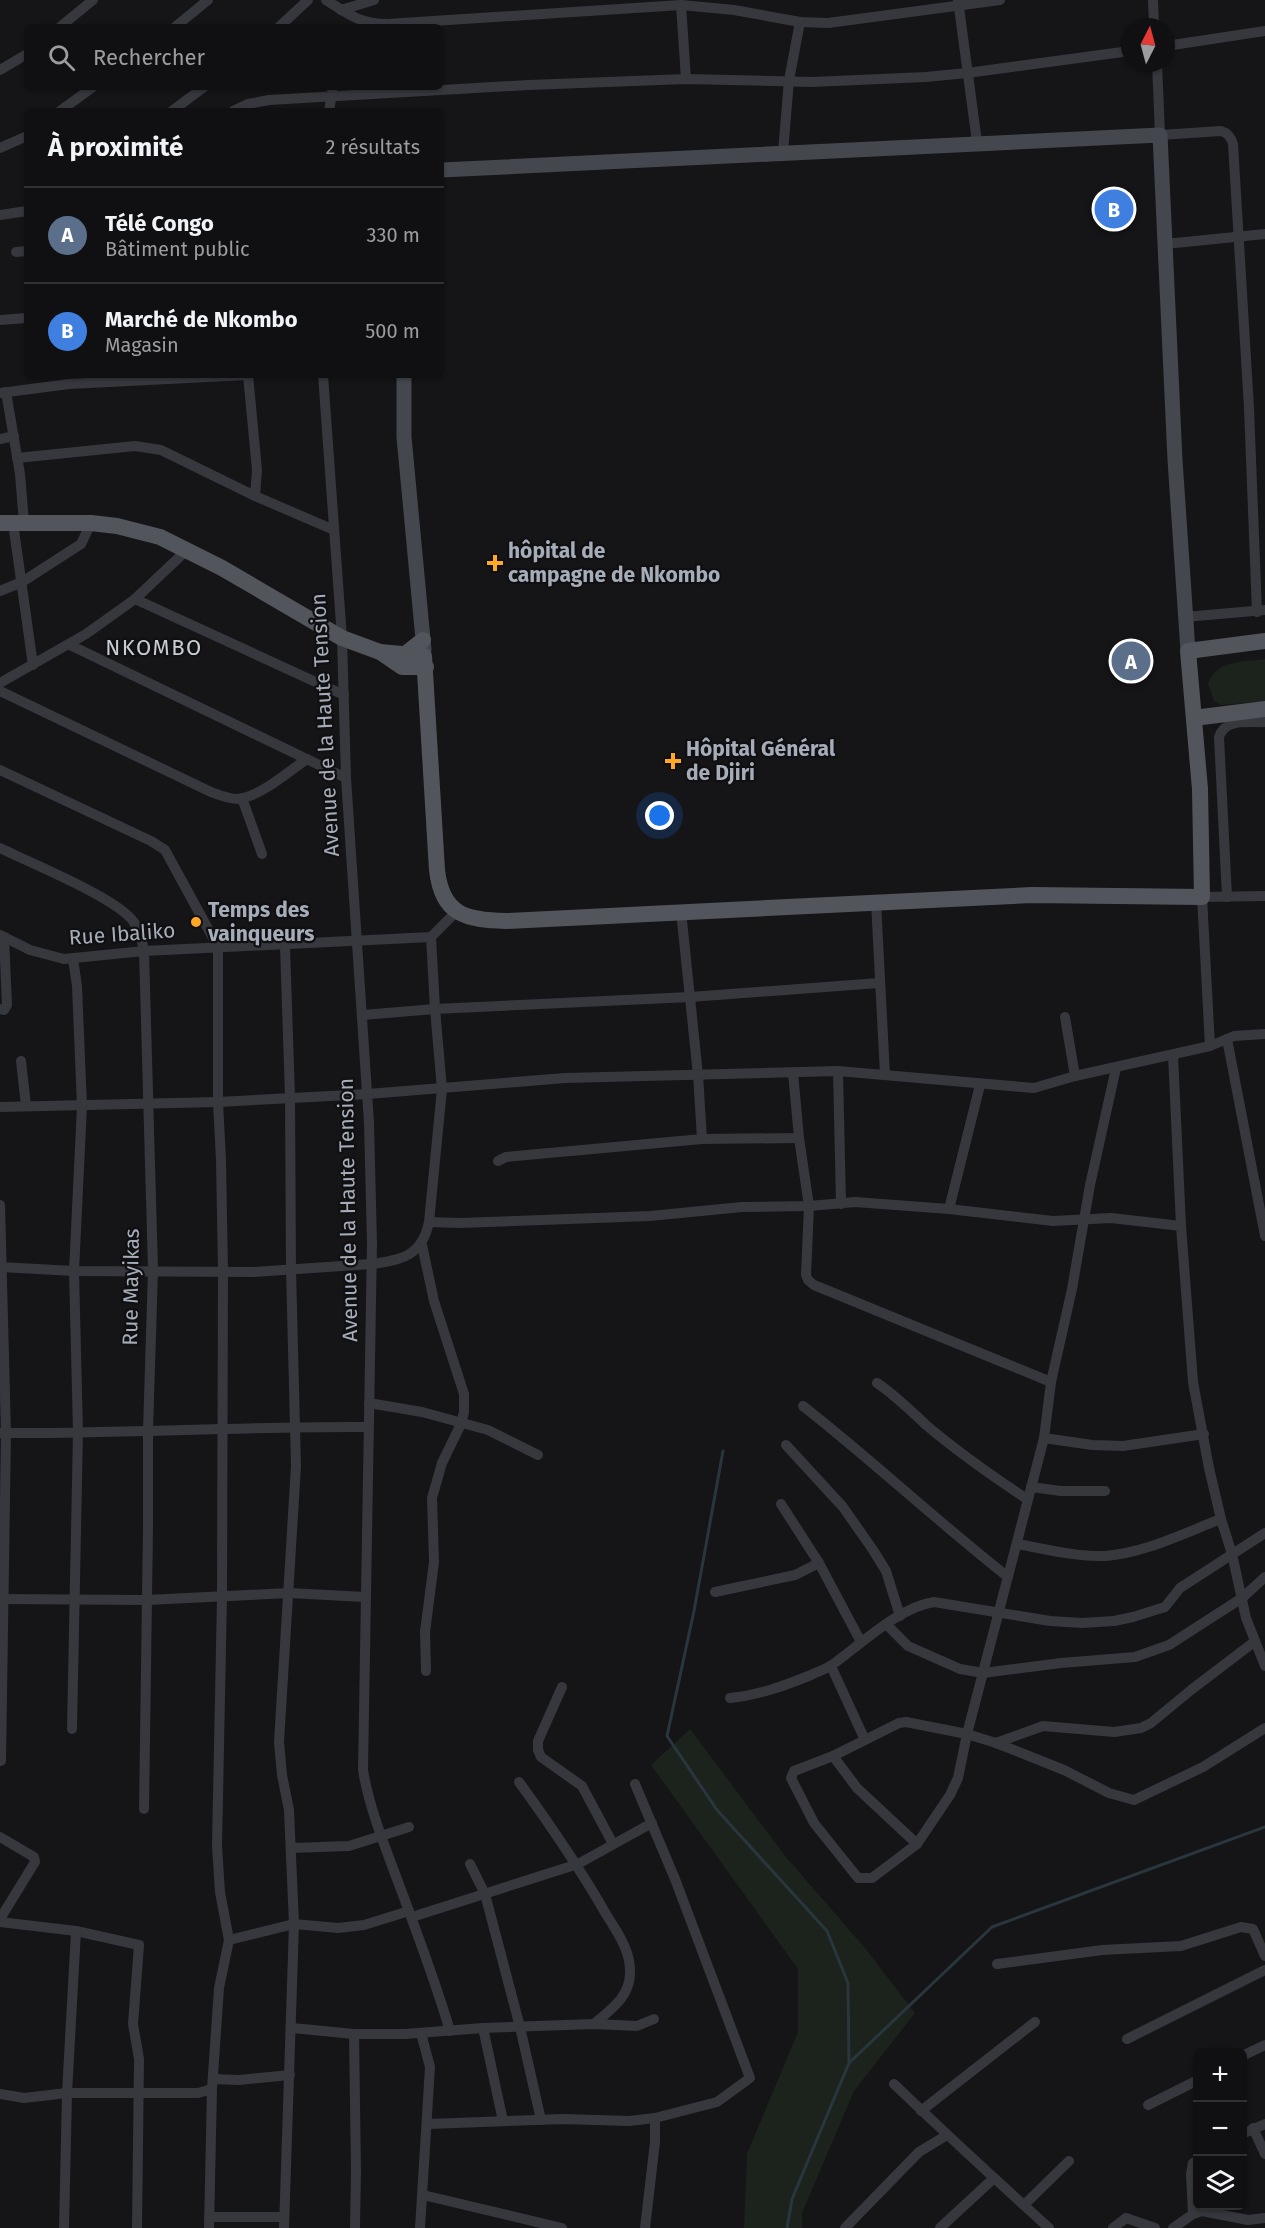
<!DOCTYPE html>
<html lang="fr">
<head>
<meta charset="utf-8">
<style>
  :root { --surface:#101012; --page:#19191b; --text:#f1f3f6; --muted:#9c9d9f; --line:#303032; --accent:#0b8043 }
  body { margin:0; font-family:"Fira Sans",sans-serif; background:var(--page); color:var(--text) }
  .controls { position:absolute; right:18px; bottom:18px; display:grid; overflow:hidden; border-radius:9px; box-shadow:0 2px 4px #0004 }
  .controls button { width:54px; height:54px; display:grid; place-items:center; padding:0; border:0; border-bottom:2px solid var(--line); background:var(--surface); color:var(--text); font:30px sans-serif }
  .compass { position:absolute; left:1121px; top:18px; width:54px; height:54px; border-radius:50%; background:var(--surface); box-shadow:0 2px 4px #0004; rotate:6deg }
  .you { position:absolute; left:660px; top:816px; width:21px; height:21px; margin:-15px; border:4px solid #fff; border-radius:50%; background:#1a73e8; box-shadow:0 0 0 9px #1a73e833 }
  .badge { display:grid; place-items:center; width:39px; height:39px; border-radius:50%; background:var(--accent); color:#fff; font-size:20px; font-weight:700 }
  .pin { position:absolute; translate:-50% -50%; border:3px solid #fff; box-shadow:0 2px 6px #0006 }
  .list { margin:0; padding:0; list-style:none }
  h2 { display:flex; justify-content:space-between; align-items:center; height:78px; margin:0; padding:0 24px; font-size:26px }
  h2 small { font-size:20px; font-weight:400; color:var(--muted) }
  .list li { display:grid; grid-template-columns:39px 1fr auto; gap:18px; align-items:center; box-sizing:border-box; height:96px; padding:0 24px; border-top:2px solid var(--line) }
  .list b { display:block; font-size:22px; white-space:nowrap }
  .list p { margin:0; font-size:20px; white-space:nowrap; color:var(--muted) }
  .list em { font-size:20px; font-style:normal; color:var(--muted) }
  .icon { flex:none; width:33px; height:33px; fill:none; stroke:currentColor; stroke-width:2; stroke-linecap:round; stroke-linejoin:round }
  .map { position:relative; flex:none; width:1265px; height:2228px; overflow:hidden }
  .search { position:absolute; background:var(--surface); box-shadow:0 2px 4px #0004; left:24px; top:24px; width:420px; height:66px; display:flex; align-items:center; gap:15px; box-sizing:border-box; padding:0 21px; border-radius:9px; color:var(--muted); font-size:22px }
  .panel { position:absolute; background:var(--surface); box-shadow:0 2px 4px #0004; left:24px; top:108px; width:420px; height:270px; border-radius:9px }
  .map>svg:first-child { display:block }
  .green { fill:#1b231c }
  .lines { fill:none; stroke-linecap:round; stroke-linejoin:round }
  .stream { stroke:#2a363d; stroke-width:3 }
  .street { stroke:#36383d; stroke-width:10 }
  .secondary { stroke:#44474d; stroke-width:15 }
  .primary { stroke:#52555c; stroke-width:16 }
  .poi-dot { fill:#ffa726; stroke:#101013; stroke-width:2 }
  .labels { text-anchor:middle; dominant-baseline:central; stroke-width:4.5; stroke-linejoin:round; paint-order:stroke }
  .poi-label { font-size:21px; font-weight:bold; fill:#a6adb9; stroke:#101013; text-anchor:start }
  .street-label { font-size:21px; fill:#a6adb9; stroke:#101013 }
  .neighbourhood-label { font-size:22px; letter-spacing:1.5px; fill:#c8ccd4; stroke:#101013 }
</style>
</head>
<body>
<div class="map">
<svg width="1265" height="2228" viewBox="0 0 1265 2228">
  <rect width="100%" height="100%" fill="#151518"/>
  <g class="green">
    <path d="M1265,659V701L1222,705L1214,701L1208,683C1217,660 1243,662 1265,659Z"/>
    <polygon points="690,1729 786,1857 865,1948 915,2013 854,2091 802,2213 802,2228 744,2228 747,2154 798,2032 798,1969 651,1765"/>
  </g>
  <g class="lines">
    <g class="stream">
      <polyline points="723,1451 694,1611 667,1736 717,1810 827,1931 848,1983 849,2063"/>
      <polyline points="787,2228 792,2199 849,2063 992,1927 1265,1827"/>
    </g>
    <g class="street">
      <path d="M326,0C348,14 360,24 387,24L681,5L734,10L800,22L828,23L1000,0"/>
      <polyline points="958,0 977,142"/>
      <polyline points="1153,0 1154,27"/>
      <polyline points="681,5 686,79"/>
      <polyline points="341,10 374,0"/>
      <polyline points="60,27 93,0"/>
      <polyline points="175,27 208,0"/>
      <polyline points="279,27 308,0"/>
      <polyline points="1166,46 1265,31"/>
      <path d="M1157,63L1160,135L1221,131C1228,133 1231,137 1233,144L1249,408L1257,612"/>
      <polyline points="0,70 27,54"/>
      <polyline points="60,111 93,87"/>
      <polyline points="172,111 204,87"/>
      <polyline points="233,111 248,104 269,100 529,85 686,79 812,82 926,77 967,73 1130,51"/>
      <polyline points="329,111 333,87"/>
      <polyline points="0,148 27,136"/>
      <polyline points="783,152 789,80 800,22"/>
      <polyline points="0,215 27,211"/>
      <polyline points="1165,244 1265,234"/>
      <polyline points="16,252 27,251"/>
      <polyline points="0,320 27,318"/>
      <polyline points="248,375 257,470 255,496"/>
      <path d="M323,375L342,638L346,778L369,1123L372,1243L363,1770C369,1807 384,1844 397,1879C416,1930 435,1980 450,2031"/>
      <polyline points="6,392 20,474 24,523"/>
      <polyline points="0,393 69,384 247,375"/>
      <polyline points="0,439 14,436"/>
      <polyline points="17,458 135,446 161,450 255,496 334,530"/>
      <polyline points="13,523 33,665"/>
      <polyline points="0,591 22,582 81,544 91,523"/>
      <polyline points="135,599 344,695"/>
      <polyline points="1185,617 1265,610"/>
      <polyline points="70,645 346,778"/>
      <polyline points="0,683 86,634 135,599 188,549"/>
      <path d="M0,691L211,792C219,795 229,799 238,799C260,797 289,771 307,759"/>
      <polyline points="0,770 151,841 165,850 218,947 218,1102 221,1160 223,1271 222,1597 217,1846 220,1892 229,1940 219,1988 212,2089 209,2228"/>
      <polyline points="242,798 262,854"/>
      <path d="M0,848C30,863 115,897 133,921C140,930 142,941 144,951L153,1270L148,1431V1527L144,1809"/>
      <path d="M1227,897L1219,737C1225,718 1248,723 1265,722"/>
      <polyline points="876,902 885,1075"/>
      <polyline points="681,911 698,1075 702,1139"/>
      <polyline points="0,935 30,950 64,959 144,951 431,937"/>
      <polyline points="0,1009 4,1010 7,1005 4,937"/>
      <polyline points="363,1015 435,1009 690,997 879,983"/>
      <polyline points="1065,1017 1075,1076"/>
      <polyline points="1227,1039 1265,1236"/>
      <polyline points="1210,1046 1202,897 1265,896"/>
      <polyline points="1173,1055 1181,1226 1193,1382 1209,1468 1221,1519 1232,1554 1246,1618 1265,1666"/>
      <polyline points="21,1061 26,1106"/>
      <polyline points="1116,1068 1090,1185 1072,1289 1051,1382 1044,1438 967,1734 958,1778 950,1795 917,1844 872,1878 858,1878 814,1823 791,1778 794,1771 833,1756 899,1723 906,1722 967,1734 996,1743 1064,1770 1109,1793 1134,1800 1203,1767 1265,1728"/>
      <polyline points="838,1071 841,1204"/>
      <polyline points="793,1073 799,1138 809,1206 806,1275 808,1280 814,1285 1051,1382"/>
      <polyline points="0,1107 218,1102 368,1094 565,1078 838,1071 1034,1088 1075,1076 1210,1046 1234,1036 1265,1034"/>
      <polyline points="498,1161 506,1157 702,1139 799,1138"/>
      <polyline points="0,1205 6,1433 1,1761"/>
      <polyline points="949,1209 980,1085"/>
      <polyline points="429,1222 459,1223 650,1216 742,1207 809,1206 855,1202 949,1209 1053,1221 1111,1218 1181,1226"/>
      <polyline points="422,1245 434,1301 464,1394 464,1412 461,1424 442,1463 432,1498 434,1562 425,1632 426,1671"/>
      <path d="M0,1267L74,1271L254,1272L371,1264C402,1260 422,1256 429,1222L442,1089L435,1009L431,937L456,912"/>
      <path d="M877,1383C895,1395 910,1410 926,1425C958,1452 992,1476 1027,1499"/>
      <polyline points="369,1403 422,1412 488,1430 538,1455"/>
      <path d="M803,1406C873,1461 938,1522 1008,1577"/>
      <path d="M0,1433C123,1434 246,1426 368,1427"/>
      <polyline points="1044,1438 1092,1445 1123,1446 1204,1434"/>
      <polyline points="786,1445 843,1507 873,1550 886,1571 900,1616"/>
      <polyline points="1031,1487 1061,1491 1105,1491"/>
      <polyline points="781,1504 819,1563 861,1642"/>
      <path d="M1017,1544C1046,1549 1076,1557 1105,1556C1145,1553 1184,1533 1221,1519"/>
      <polyline points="715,1592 795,1575 819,1563"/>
      <polyline points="0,1599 147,1600 289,1593 365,1597"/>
      <polyline points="887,1625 908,1646 960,1669 983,1673 1061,1663 1135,1657 1169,1645 1242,1598 1265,1577"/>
      <polyline points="831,1666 865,1740"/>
      <polyline points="562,1687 538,1741 538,1750 541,1757 582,1786 613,1844"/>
      <path d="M730,1698C759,1695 784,1686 811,1675C817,1672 826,1669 832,1665C860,1645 899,1607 934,1602L1050,1621L1082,1623L1114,1621L1133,1617L1165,1607L1180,1588L1265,1533"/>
      <polyline points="72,1729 78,1432 74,1271 82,1106 77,986 73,959"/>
      <polyline points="996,1743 1043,1726 1114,1732 1141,1728 1151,1723 1191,1690 1254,1642"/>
      <polyline points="833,1756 857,1788 917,1844"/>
      <path d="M519,1782C551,1826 579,1867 606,1914C617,1932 631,1951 630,1973C630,1997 610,2010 594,2024"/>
      <polyline points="0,1837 34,1857 35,1862 0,1919"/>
      <polyline points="291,1848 349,1846 409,1827"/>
      <polyline points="470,1864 485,1894 520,2027 541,2120"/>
      <polyline points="412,1917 578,1864 652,1823"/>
      <polyline points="0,1922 76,1931 139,1945 133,2024 139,2059 137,2228"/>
      <polyline points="229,1940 294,1924 338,1928 364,1925 409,1911"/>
      <polyline points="997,1964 1102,1950 1181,1946 1241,1927 1253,1929 1265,1956"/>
      <polyline points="292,2028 354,2034 405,2034 483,2028 594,2024 637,2026 654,2019"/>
      <polyline points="483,2028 503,2121"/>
      <polyline points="354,2034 356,2171 355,2228"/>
      <polyline points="1127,2039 1265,1970"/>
      <polyline points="1242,2056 1265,2045"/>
      <polyline points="213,2079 239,2080 290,2075"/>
      <path d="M894,2084C945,2133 997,2181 1049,2228"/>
      <polyline points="0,2094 24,2098 67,2093 198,2093 212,2089"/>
      <polyline points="1148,2105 1198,2080"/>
      <polyline points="921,2111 1035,2022"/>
      <polyline points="428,2124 563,2119 629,2121 655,2118 717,2102 750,2078 675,1879 635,1784"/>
      <polyline points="1253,2128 1265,2154"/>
      <polyline points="1242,2134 1265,2124"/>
      <polyline points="423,2195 562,2228"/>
      <polyline points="1024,2205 1069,2161"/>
      <polyline points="1193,2214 1191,2174 1193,2163 1198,2160"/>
      <polyline points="209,2217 284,2217"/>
      <polyline points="64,2228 67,2093 76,1931"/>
      <polyline points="284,2228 294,1924 289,1810 282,1775 279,1742 296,1466 291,1270 290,1097 285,946"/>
      <polyline points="420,2228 430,2067 421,2033"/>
      <polyline points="645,2228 655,2142 655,2118"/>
      <polyline points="845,2228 919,2152 947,2135"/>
      <polyline points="940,2228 994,2178"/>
      <polyline points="1113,2228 1126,2218 1155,2228"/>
      <polyline points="1173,2228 1193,2214 1202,2211 1248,2220 1265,2218"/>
    </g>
    <g class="secondary">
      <polyline points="441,170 1160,135 1175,460 1188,651"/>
      <polyline points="404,375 404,437 424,650"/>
    </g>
    <g class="primary">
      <polyline points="0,523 91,523 117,526 160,537 222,568 342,638 380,652 402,667 426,667"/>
      <path d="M380,652L424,656L437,870C442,915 466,920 506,921L1032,895L1202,897L1200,789L1188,651L1265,641"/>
      <polyline points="404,655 423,640"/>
      <polyline points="1194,718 1265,709"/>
    </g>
  </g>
  <g class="poi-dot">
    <path d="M492 554h6v6h6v6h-6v6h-6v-6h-6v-6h6z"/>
    <path d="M670 752h6v6h6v6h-6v6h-6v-6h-6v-6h6z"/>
    <circle cx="196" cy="922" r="6"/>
  </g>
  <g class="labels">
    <g class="poi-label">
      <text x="508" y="551">hôpital de<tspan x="508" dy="24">campagne de Nkombo</tspan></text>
      <text x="686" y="749">Hôpital Général<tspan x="686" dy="24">de Djiri</tspan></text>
      <text x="208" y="910">Temps des<tspan x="208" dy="24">vainqueurs</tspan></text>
    </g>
    <g class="street-label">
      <text transform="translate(325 725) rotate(-93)">Avenue de la Haute Tension</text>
      <text transform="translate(122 934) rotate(-4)">Rue Ibaliko</text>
      <text transform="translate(348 1210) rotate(-91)">Avenue de la Haute Tension</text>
      <text transform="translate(131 1287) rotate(-89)">Rue Mayikas</text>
    </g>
    <g class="neighbourhood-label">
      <text x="154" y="647">NKOMBO</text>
    </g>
  </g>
</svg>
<div class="controls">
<button>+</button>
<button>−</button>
<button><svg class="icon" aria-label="layers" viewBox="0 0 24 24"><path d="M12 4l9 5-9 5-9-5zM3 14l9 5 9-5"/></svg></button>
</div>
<svg class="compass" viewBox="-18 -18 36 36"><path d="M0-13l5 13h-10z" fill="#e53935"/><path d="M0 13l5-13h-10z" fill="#9c9d9f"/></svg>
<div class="you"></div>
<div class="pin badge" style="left:1131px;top:661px;background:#5c6f8a">A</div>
<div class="pin badge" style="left:1114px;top:209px;background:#3f7fe0">B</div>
<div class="search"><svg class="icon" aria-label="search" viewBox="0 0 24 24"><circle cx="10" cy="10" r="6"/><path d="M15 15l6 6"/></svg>Rechercher</div>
<section class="panel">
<h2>À proximité<small>2 résultats</small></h2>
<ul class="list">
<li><span class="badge" style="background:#5c6f8a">A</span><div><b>Télé Congo</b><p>Bâtiment public</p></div><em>330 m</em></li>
<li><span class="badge" style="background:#3f7fe0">B</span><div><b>Marché de Nkombo</b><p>Magasin</p></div><em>500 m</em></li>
</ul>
</section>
</div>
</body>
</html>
